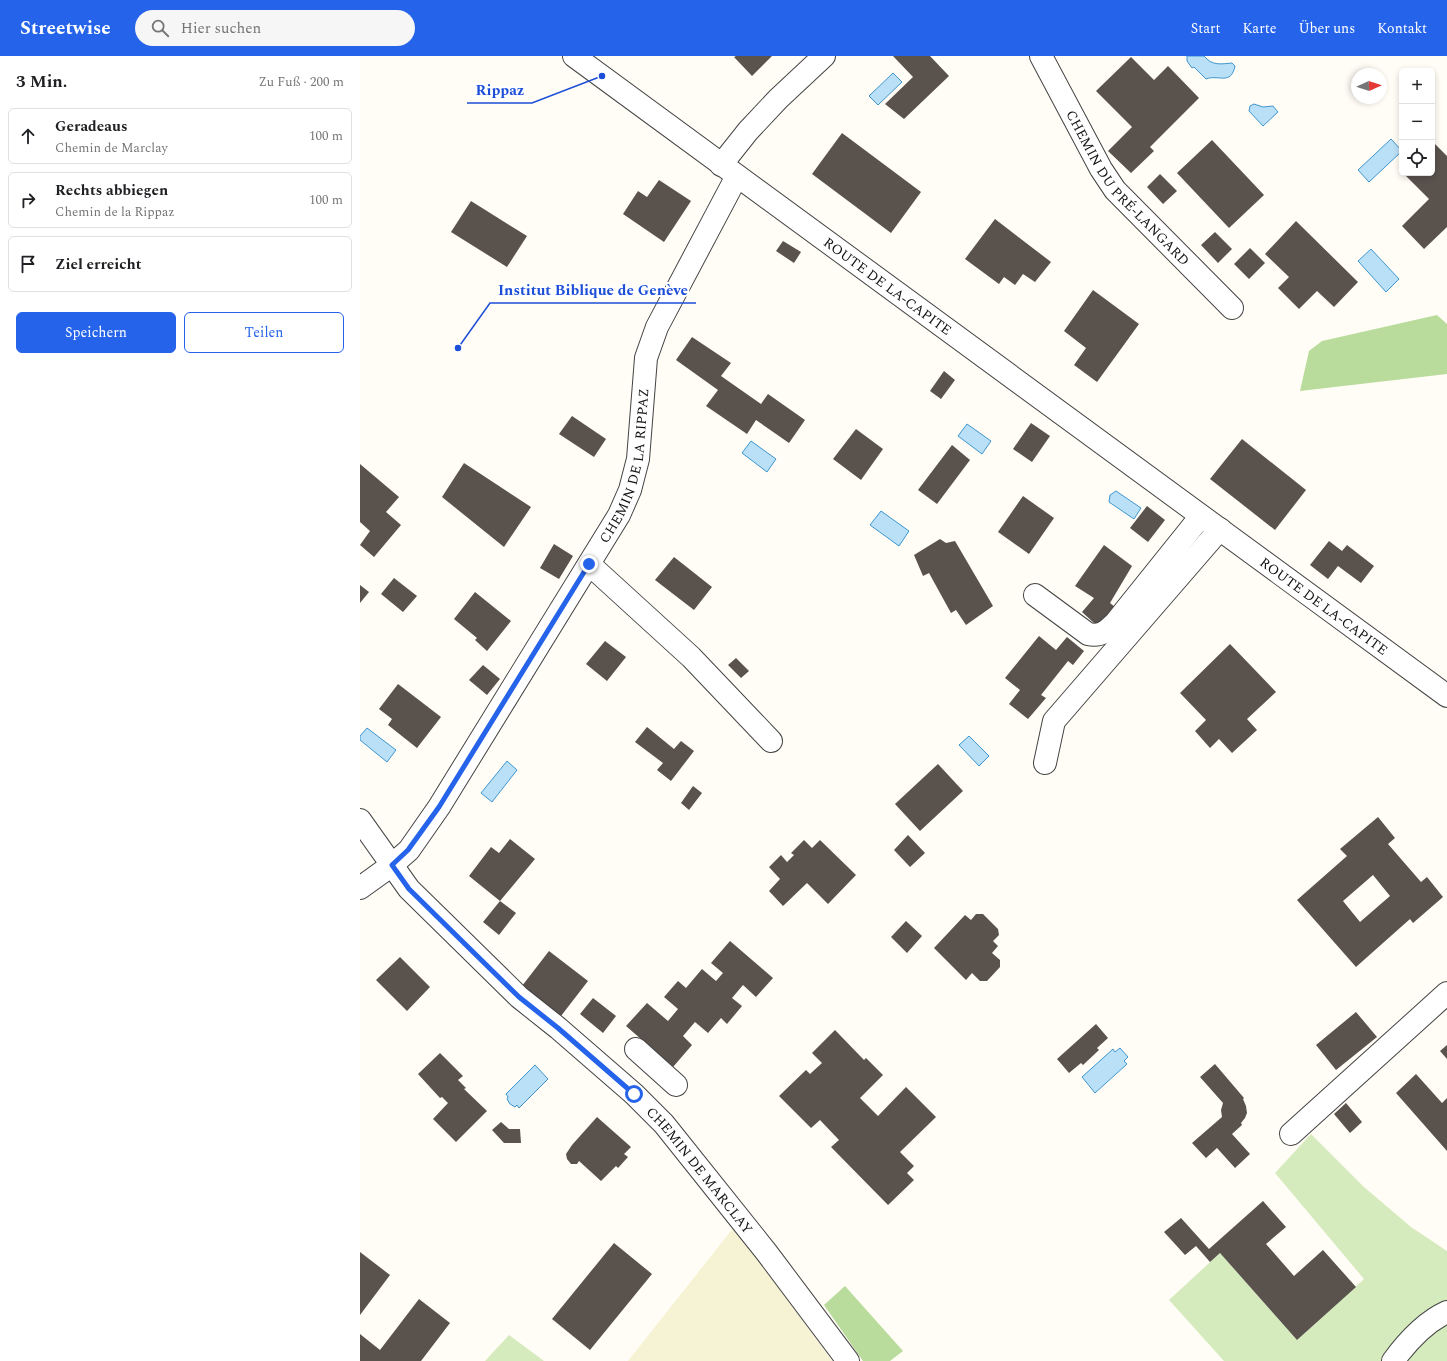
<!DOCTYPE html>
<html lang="de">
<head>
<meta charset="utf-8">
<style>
  :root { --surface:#fff; --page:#f6f6f6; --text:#202124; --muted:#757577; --line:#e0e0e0; --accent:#2563eb }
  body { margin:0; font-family:Spectral,serif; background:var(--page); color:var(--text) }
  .controls { position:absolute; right:12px; top:12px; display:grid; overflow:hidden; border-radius:6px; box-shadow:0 2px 6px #0003 }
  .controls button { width:36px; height:36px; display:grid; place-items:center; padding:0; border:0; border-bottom:1px solid var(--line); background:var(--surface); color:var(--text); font:20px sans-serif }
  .compass { position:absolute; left:991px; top:12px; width:36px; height:36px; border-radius:50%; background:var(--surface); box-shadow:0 2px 6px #0003; rotate:87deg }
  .stop { position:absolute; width:12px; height:12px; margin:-9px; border:3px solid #2563eb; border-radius:50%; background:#fff }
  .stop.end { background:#2563eb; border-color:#fff; box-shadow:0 1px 4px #0008 }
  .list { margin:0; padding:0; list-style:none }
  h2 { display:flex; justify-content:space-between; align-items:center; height:52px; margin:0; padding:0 16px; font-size:17px }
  h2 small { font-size:13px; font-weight:400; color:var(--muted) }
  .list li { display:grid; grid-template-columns:26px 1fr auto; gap:12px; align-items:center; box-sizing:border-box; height:56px; margin:0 8px 8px; padding:0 8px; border:1px solid var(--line); border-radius:6px }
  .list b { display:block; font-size:15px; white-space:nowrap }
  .list p { margin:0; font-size:13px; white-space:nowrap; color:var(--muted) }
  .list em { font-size:13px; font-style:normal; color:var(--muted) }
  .actions { display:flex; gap:8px; padding:12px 16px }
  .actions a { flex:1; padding:9px 0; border:1px solid var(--accent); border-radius:6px; text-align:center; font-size:14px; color:var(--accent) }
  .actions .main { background:var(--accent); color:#fff }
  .icon { flex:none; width:22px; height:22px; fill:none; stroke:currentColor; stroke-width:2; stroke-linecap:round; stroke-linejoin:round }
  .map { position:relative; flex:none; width:1087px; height:1305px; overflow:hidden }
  header { display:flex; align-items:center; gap:24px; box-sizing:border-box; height:56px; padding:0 20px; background:var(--accent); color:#fff }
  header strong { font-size:19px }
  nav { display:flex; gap:22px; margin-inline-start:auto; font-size:14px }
  .search { width:280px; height:36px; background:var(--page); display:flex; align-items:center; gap:10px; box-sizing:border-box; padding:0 14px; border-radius:22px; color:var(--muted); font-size:15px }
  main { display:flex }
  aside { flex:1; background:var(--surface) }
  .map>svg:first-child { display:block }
  .farmland { fill:#f6f3d4 }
  .green { fill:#d5ebbd }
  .forest { fill:#b9dc9c }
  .water { fill:#b9e0f7; stroke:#3f96cf }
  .building { fill:#5a524d; fill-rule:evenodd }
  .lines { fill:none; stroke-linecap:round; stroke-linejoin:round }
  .minor-casing { stroke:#444; stroke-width:24 }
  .minor { stroke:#fff; stroke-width:22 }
  .route { stroke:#2563eb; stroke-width:5 }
  .labels { text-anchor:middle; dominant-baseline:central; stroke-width:4; stroke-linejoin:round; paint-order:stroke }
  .street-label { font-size:14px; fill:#111; stroke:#fff }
  .leader { fill:none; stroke:#1d4ed8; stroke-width:1.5 }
  .callout-dot { fill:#1d4ed8; stroke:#fff; stroke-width:1.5 }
  .callout-label { font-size:15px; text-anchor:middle; font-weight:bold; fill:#1d4ed8; stroke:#fff; stroke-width:4; stroke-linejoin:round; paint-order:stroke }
</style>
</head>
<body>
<header>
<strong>Streetwise</strong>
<div class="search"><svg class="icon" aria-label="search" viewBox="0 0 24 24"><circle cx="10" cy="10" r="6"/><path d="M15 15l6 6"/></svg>Hier suchen</div>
<nav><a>Start</a><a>Karte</a><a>Über uns</a><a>Kontakt</a></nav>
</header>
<main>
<aside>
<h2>3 Min.<small>Zu Fuß · 200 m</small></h2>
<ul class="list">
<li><svg class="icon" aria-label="ahead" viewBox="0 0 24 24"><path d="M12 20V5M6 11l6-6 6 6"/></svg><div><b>Geradeaus</b><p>Chemin de Marclay</p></div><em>100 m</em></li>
<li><svg class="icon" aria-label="right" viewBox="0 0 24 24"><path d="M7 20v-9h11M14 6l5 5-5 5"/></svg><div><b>Rechts abbiegen</b><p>Chemin de la Rippaz</p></div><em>100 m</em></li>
<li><svg class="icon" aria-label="arrive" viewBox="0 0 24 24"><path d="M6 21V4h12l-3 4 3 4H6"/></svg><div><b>Ziel erreicht</b></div></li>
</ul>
<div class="actions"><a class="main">Speichern</a><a>Teilen</a></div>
</aside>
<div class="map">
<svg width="1087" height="1305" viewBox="0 0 1087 1305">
  <rect width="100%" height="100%" fill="#fffdf5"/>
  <polygon class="farmland" points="374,1171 472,1305 268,1305"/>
  <g class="green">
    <polygon points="951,1078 1004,1131 1051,1171 1087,1195 1087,1305 864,1305 809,1244 860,1197 937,1284 1004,1223 915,1117"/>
    <polygon points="149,1279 184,1305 125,1305"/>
  </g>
  <g class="forest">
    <polygon points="1077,259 1087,268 1087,318 940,335 949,295 962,285"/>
    <polygon points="485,1230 543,1295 530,1305 503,1305 464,1249"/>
  </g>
  <g class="water">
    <path d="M827,0H844C852,10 861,8 872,7L875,10C871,30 858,18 846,23L834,11L832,12L827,5Z"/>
    <polygon points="533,17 542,26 518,49 509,40"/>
    <polygon points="894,48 903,51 913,50 918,56 903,70 889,55 890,50"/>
    <polygon points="1031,83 1042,95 1009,126 998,114"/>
    <polygon points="1011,193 1039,223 1026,236 998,205"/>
    <polygon points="607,368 631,385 622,398 598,380"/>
    <polygon points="391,385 416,403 407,416 382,397"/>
    <polygon points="756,435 781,452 774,463 749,446 750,439"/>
    <polygon points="521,455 549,475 539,490 510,469"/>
    <polygon points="7,672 36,694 27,706 0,684 0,680"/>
    <polygon points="609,680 629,700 619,710 599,689"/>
    <polygon points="147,705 157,714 132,746 121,737"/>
    <polygon points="760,992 768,1001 764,1005 767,1008 735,1037 722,1021 753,993 755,996"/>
    <polygon points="175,1009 188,1023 159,1052 157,1049 155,1051 150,1048 147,1043 148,1041 146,1038"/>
  </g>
  <g class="building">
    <polygon points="376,0 412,0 392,20 374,1"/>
    <polygon points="533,0 570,0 589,20 544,63 525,48 553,21"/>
    <polygon points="771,1 794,24 808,10 839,42 790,91 794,95 771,117 748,95 772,71 736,35"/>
    <polygon points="482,77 561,136 531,177 452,118"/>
    <polygon points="852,84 904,139 869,172 817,117"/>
    <polygon points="1072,85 1087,100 1087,171 1064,193 1042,170 1069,143 1043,117 1072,117"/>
    <polygon points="800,118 817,135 803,148 787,131"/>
    <polygon points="299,124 331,145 304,186 263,158 278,135 287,141"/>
    <polygon points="111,145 167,180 147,211 91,176"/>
    <polygon points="635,163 691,206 675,226 663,218 655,229 644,221 639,228 605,203"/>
    <polygon points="936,165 998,226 974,251 957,235 939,253 918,232 929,221 905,198"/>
    <polygon points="855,176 872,193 858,207 841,189"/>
    <polygon points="423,185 441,196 434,207 416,195"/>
    <polygon points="890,192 905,207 889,223 874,208"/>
    <polygon points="733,234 779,268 737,326 714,309 726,292 704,275"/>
    <polygon points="332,281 371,307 361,320 401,348 408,338 445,364 429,387 396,364 387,378 346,350 358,334 316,304"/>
    <polygon points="584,315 595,324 581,343 570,335"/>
    <polygon points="212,360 246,383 234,401 199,378"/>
    <polygon points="671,367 690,380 672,406 653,393"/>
    <polygon points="496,373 523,393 501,424 473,403"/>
    <polygon points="882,383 946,434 915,474 850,423"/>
    <polygon points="592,389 610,404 577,448 558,434"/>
    <polygon points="104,407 171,451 144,491 82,441"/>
    <polygon points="0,408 39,441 26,456 41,469 14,501 0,489 10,475 0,466"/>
    <polygon points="663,440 694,462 669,498 638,476"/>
    <polygon points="787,450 805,464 788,486 770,472"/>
    <polygon points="580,483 586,487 595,485 633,550 606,569 596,554 591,557 569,517 563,520 554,499"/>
    <polygon points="969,485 982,495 987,489 1014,510 1001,527 978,510 968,523 950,509"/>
    <polygon points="194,488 213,500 199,523 180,512"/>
    <polygon points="744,489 772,510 750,547 755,551 744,567 734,567 722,556 734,542 715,530"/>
    <polygon points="314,501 352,531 334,554 295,524"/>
    <polygon points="34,522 57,540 43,556 21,538"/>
    <polygon points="0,529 9,536 0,547"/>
    <polygon points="115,536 151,565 127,595 115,584 117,582 94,563"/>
    <polygon points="679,580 696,594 707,581 724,595 713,609 708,605 681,639 686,642 668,663 649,648 660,634 645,622"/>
    <polygon points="245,585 266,601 247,625 226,608"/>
    <polygon points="870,588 916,636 887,663 897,674 872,697 859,683 850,692 835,675 846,664 820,637"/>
    <polygon points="376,602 389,615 381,622 368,609"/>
    <polygon points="123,609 140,623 127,639 109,624"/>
    <polygon points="38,628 81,661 57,692 28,669 32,663 19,653"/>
    <polygon points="287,671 314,693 321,685 334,695 311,725 297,714 303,707 275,686"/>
    <polygon points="578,708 603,735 560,775 535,748"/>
    <polygon points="333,730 342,737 329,754 321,747"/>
    <path d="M1018,761L1035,782L1028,788L1061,826L1067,821L1083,841L1053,867L1050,863L996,911L937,844L987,800L980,793ZM1013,819L1030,840L1000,866L983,845Z"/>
    <polygon points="548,779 565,797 550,811 534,794"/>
    <polygon points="150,783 175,803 140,845 109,820 131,791 139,797"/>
    <polygon points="444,784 452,792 460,784 496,819 468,848 447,827 423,850 409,835 420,823 409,811 421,799 427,806 434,799 431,797"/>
    <polygon points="140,845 156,857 139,879 123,866"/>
    <polygon points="616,858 623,858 638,873 639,879 633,885 638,890 632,897 640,904 640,911 627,925 620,925 612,917 606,924 574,892 605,859 611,864"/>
    <polygon points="546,865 562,880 547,897 531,881"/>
    <polygon points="370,885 413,922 396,941 383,929 372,942 382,950 367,968 361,962 348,977 335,966 323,980 332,989 313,1011 266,970 287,947 308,965 318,953 304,941 318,925 326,932 342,913 356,925 363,917 351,907"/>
    <polygon points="189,895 228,925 201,960 162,930"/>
    <polygon points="40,901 70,931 47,955 16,924"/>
    <polygon points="233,942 256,960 243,977 220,958"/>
    <polygon points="996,956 1017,981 976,1014 956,989"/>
    <polygon points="736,968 748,982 737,992 739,994 723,1009 721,1007 709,1017 697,1003"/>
    <polygon points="475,974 504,1004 506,1002 523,1019 500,1042 518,1060 546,1031 576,1061 540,1096 554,1110 547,1117 554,1124 528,1149 471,1091 479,1084 460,1064 451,1072 419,1040 446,1014 450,1018 462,1007 452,997"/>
    <polygon points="1087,989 1087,1003 1080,995"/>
    <polygon points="80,997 103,1020 98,1024 106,1032 104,1033 127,1055 96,1086 73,1063 88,1047 82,1041 80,1042 58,1018"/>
    <polygon points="855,1008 884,1042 883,1043 886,1050 887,1057 885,1062 881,1067 882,1069 872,1078 890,1098 875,1112 857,1092 846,1102 832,1087 862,1061 861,1054 863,1047 840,1021"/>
    <polygon points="1056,1018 1082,1047 1087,1042 1087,1095 1036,1037"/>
    <polygon points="986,1047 1002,1066 990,1077 974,1058"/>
    <polygon points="237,1061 271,1091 264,1098 268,1101 258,1112 256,1110 241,1125 219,1105 217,1108 211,1108 207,1103 206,1098 212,1089"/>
    <polygon points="141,1066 149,1073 160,1073 161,1087 144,1087 132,1074"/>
    <polygon points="903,1145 926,1171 906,1188 934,1220 963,1194 996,1231 937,1284 860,1197 850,1206 836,1190 825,1199 804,1176 821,1162 849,1193"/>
    <polygon points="254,1187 292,1218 230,1294 192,1263"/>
    <polygon points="0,1196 30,1219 0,1259"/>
    <polygon points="59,1243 90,1267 61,1305 0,1305 0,1278 20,1294"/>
  </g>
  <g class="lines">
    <defs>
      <g id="minor">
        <path id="s1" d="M214,0L1087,640"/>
        <path id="s2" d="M681,0L741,113L755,134L872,252"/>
        <polyline points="361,109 388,75 418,43 464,0"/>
        <polyline points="229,508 331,601 411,685"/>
        <path d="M675,539L728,578C741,581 747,575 756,566L841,460"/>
        <polyline points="685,707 694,665 860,473"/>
        <path id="s3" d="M0,764L49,833L159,941L198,972L274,1038L304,1068L407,1197L488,1305"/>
        <path id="s4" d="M0,832L32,809L49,794L79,751L259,459L270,434L278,403L286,302L297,271L377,120"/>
        <polyline points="276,993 316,1029"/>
        <polyline points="931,1078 1087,937"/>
        <path d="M1033,1305C1047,1286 1065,1266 1087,1256"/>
      </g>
    </defs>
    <use href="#minor" class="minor-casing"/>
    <use href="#minor" class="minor"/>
  </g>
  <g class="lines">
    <polyline class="route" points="229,508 79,751 48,794 32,809 49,833 159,941 198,972 274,1038"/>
  </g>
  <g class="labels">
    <g class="street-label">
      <text stroke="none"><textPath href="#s2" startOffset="159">CHEMIN DU PRÉ-LANGARD</textPath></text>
      <text stroke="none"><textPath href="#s1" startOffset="389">ROUTE DE LA-CAPITE</textPath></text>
      <text stroke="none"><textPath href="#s4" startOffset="507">CHEMIN DE LA RIPPAZ</textPath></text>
      <text stroke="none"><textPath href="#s1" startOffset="930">ROUTE DE LA-CAPITE</textPath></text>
      <text stroke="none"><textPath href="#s3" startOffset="490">CHEMIN DE MARCLAY</textPath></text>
    </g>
  </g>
  <path class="leader" d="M242 20L172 47H107M98 292L130 247H336"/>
  <g class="callout-dot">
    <circle cx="242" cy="20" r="4"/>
    <circle cx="98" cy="292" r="4"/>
  </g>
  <g class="callout-label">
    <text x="140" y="39">Rippaz</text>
    <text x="233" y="239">Institut Biblique de Genève</text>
  </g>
</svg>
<div class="controls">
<button>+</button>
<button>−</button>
<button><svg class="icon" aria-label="locate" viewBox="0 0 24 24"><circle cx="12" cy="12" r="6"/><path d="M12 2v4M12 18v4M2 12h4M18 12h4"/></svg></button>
</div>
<svg class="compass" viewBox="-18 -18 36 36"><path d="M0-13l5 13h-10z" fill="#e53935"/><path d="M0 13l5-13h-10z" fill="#757577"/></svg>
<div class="stop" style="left:274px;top:1038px"></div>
<div class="stop end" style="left:229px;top:508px"></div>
</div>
</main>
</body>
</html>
